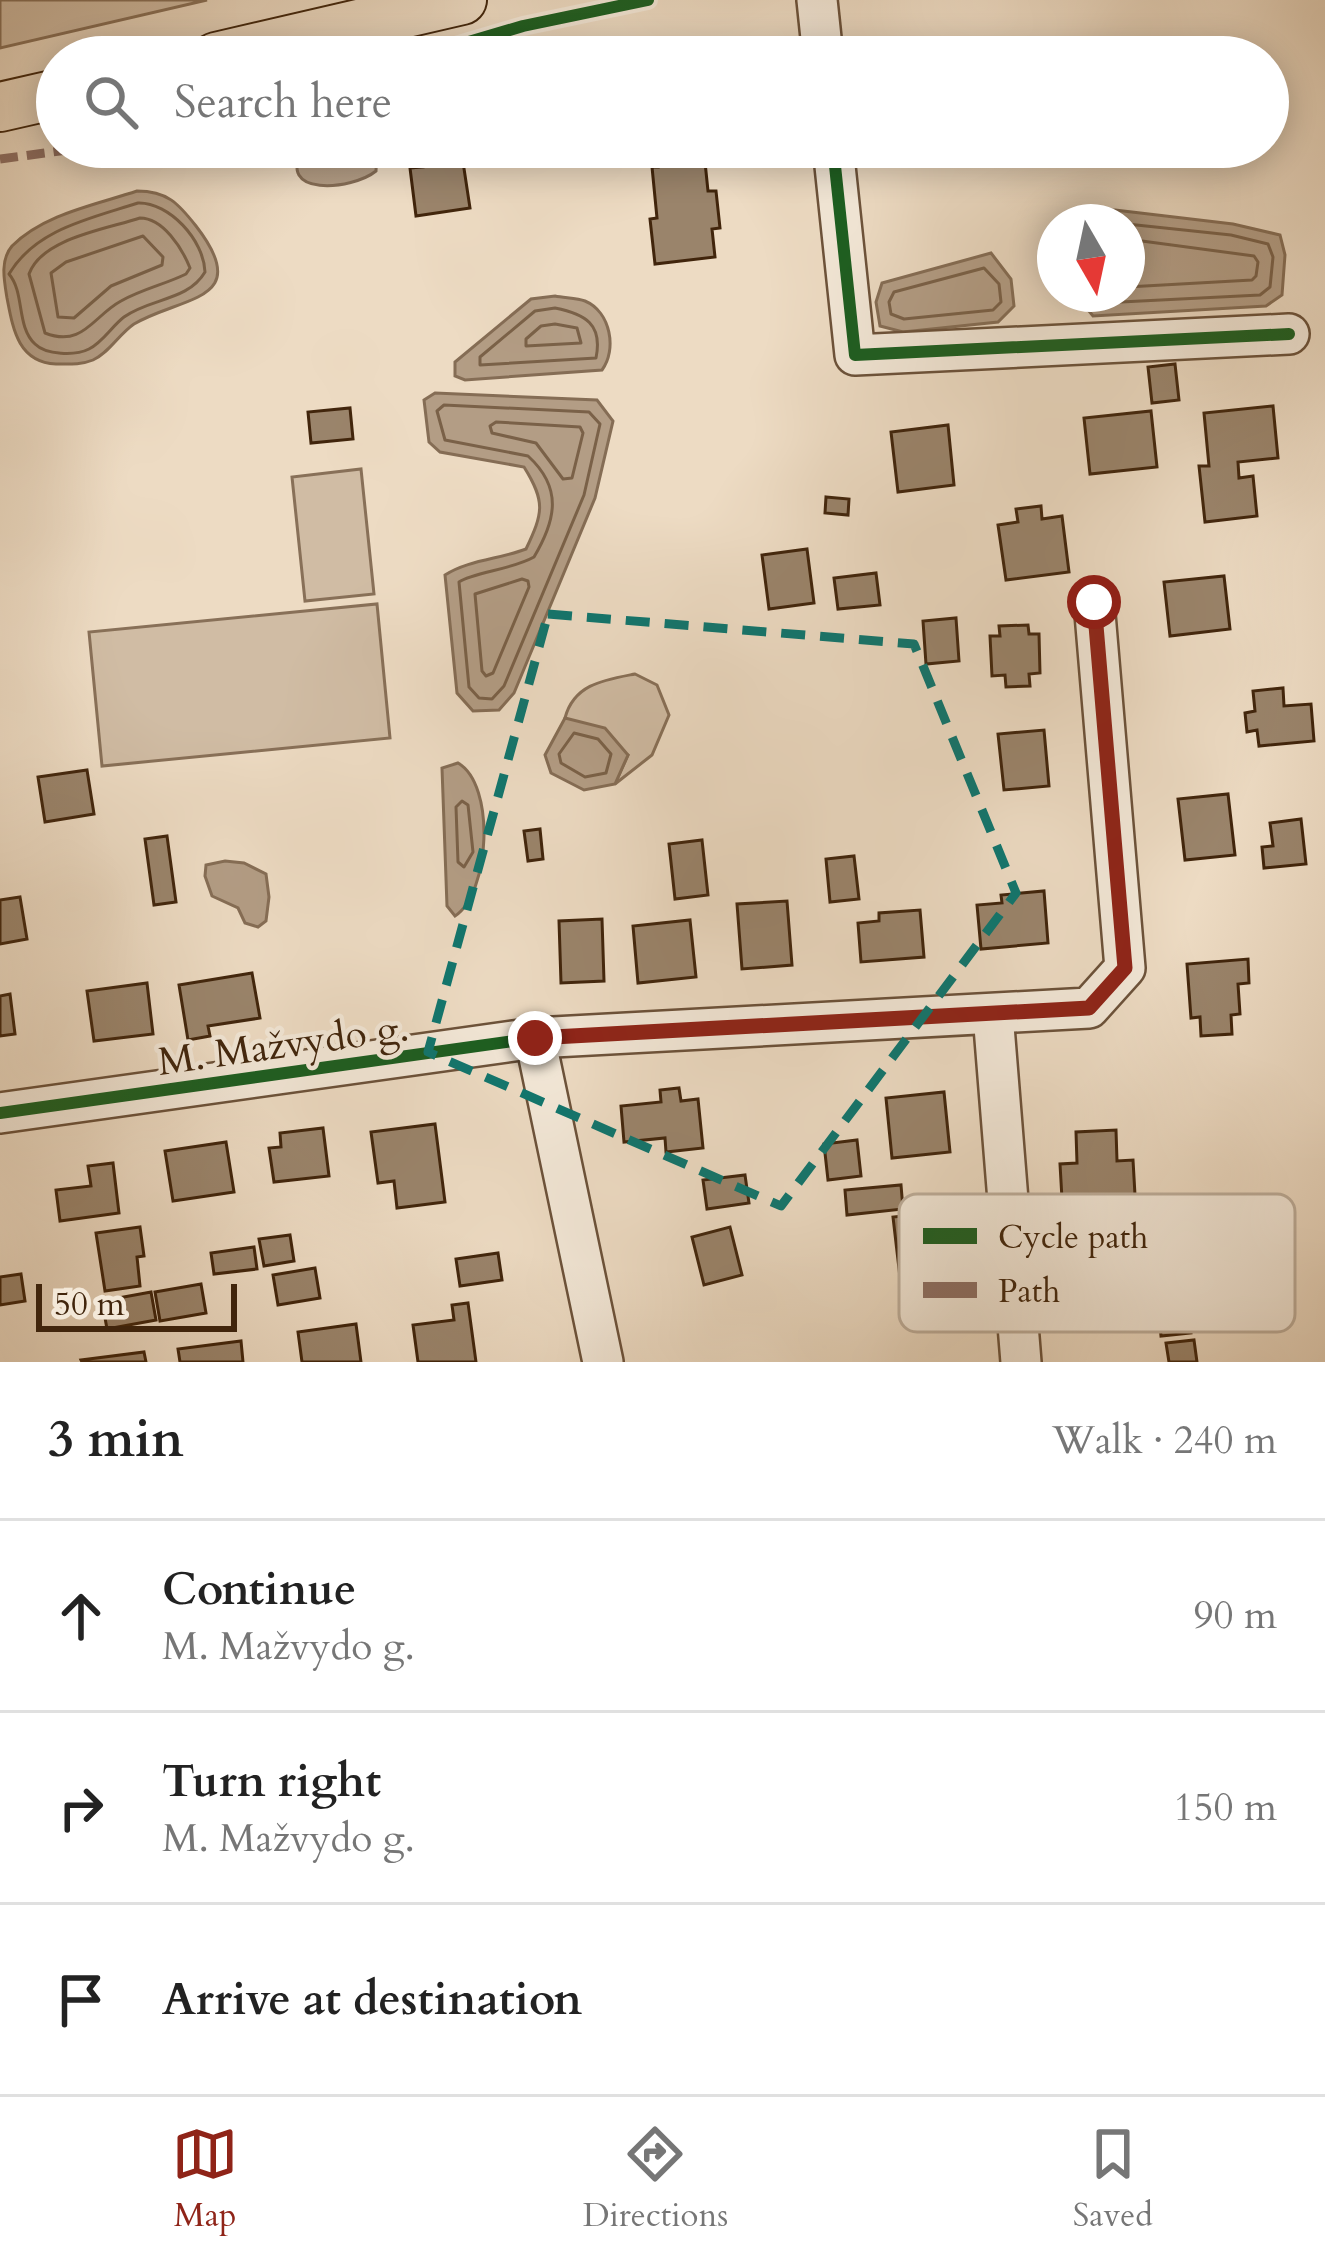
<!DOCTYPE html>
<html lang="en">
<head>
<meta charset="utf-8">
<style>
  :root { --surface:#fff; --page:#f2f2f2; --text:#222; --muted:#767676; --line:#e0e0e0; --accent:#8f2418 }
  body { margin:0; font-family:Cardo,serif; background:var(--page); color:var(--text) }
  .compass { position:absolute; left:1037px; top:204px; width:108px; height:108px; border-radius:50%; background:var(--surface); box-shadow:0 6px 30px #0003; rotate:171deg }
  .scale { position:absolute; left:36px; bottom:30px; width:201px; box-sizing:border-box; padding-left:12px; border:6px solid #41250c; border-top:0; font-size:33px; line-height:42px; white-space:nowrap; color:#41250c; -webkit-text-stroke:9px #f3e8d8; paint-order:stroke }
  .stop { position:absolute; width:36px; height:36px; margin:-27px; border:9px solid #8f2418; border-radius:50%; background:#fff }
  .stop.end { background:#8f2418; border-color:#fff; box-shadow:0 3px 12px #0008 }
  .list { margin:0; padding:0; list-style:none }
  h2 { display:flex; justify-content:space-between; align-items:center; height:156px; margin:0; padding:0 48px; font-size:51px }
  h2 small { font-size:39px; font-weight:400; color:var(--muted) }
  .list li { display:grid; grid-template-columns:78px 1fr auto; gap:36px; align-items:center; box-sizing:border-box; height:192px; padding:0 48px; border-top:3px solid var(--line) }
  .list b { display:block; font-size:45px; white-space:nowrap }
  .list p { margin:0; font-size:39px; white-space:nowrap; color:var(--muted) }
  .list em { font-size:39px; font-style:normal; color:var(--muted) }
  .icon { flex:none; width:66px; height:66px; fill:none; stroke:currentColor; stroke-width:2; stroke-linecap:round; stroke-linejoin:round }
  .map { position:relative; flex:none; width:1325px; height:1362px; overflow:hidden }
  .search { position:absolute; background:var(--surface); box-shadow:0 6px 30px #0003; left:36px; right:36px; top:36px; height:132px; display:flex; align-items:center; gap:30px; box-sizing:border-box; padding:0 42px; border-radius:66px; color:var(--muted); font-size:45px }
  .sheet { height:732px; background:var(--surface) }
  nav { display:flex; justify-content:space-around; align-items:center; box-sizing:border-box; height:168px; border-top:3px solid var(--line); background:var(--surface); font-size:33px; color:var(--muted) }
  nav a { display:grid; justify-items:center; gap:6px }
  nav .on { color:var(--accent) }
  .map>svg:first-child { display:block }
  .green { fill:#d0bca4; stroke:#887058; stroke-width:3 }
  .water { fill:#b39d85; stroke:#856d55; stroke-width:3 }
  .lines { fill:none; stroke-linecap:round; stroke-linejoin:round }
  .shore { stroke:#7a6148; stroke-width:3 }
  .building { fill:#9a846b; stroke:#41250c; stroke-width:3 }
  .minor-casing { stroke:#6c523a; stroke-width:44 }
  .major-casing { stroke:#41250c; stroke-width:52 }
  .minor { stroke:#f3e8d8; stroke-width:39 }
  .major { stroke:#eddbc3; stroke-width:48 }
  .quiet { stroke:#8d6e63; stroke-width:9; stroke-dasharray:18 9; stroke-linecap:butt }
  .cycleway-casing { stroke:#f3e8d8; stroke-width:20 }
  .cycleway { stroke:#1b5e20; stroke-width:12 }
  .route { stroke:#8f2418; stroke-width:15 }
  .marked { fill:none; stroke:#0f766e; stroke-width:9; stroke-dasharray:24 15; stroke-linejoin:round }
  .labels { text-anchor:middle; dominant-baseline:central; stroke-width:9; stroke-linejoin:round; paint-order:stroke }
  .street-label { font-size:39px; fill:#41250c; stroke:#f3e8d8 }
  .key { fill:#f3e8d8; stroke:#beae9b; stroke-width:3 }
  .key-label { font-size:33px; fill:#41250c }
</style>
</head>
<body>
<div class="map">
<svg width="1325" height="1362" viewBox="0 0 1325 1362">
  <rect width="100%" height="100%" fill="#eddbc3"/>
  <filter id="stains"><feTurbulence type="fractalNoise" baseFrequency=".00167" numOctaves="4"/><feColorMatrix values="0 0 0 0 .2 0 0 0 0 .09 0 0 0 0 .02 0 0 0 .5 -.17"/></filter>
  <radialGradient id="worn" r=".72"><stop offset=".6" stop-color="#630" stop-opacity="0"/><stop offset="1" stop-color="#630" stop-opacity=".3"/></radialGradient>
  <g class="green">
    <polygon points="0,0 207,0 0,48"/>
    <polygon points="361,469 374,594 305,601 292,477"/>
    <polygon points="377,604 390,738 102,766 89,632"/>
    <path d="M635,674L657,685L669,715L652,755L615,784L628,755L565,718C574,684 604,680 635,674Z"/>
  </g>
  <g class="water">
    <path d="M304,147H377L376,171C353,190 273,198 304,147Z"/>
    <path d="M137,191C167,191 178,203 196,226C255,302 181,296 134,324C119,334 109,353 93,360C81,365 68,364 56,364C18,362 13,329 7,298C4,280 0,260 12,246C44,214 95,205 137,191Z"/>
    <polygon points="1115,210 1233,224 1280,235 1285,255 1282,295 1266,306 1093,316 1075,294 1127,294 1127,222 1058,222 1068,214"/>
    <polygon points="991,253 1011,279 1014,306 998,322 903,332 880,326 876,302 882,283"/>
    <path d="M555,296C564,298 577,298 585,301C611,312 617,350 602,370L465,380L455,376V362L531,299Z"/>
    <path d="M435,393L597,400L613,421L595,498L514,693L499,710L473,711L457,693L445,575C468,560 500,559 526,549C543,513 546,502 524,467L440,452L429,442L424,400Z"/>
    <polygon points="565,718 605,728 628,755 615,784 584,790 551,773 545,755"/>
    <path d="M458,763C496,785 490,893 455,916L447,906L442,768Z"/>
    <polygon points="225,861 244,863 266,874 269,897 266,921 258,927 245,923 238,908 212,896 205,876 206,865"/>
  </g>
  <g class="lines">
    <g class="shore">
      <path d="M138,203C169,202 204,240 205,272C188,301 150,298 124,317C112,326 103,342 89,349C75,356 46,355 35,344C16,326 25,293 9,274C36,229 89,219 138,203Z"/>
      <path d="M140,218C163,218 182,248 190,268L186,274C166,284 142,289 121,301C93,316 83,348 45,333L29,274C42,238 107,229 140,218Z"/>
      <polygon points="143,236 163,257 162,265 111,286 74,318 58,317 51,273 66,262"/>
      <polyline points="1127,239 1254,256 1258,262 1256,276 1252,280 1127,287"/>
      <polygon points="984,268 999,284 1001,302 993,310 904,319 891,314 889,302 894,292"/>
      <polyline points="1090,294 1101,303 1260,295 1270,287 1273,257 1268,244 1231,235 1127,224"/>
      <path d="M555,308C585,314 603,324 596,358L480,365V357L535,311Z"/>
      <polygon points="555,324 577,328 581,343 526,346 526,339 541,326"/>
      <path d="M444,405L589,412L600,424L584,495L504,686L492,699L479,698L469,687L459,582C474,572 511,570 534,557C556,520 563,488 528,456L445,440L437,411Z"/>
      <polygon points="496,422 580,427 583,433 572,478 563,479 536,443 492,433 490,426"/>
      <polygon points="522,579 528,581 529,587 493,673 486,676 482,671 475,594"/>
      <polygon points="574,733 598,739 611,754 606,773 585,777 561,763 559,754"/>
      <polygon points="462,801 468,805 473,852 464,867 458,862 456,807"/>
    </g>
  </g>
  <g class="building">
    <polygon points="694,147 696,163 705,162 708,191 716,191 720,228 712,229 715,257 655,264 650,219 657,218 652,167 658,167 656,149"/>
    <polygon points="446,149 448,164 463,162 470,208 416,216 410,168 423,167 421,152"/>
    <polygon points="1175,364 1179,400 1152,403 1148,367"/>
    <polygon points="1273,406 1278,458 1238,462 1239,478 1253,476 1257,516 1205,522 1199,466 1209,466 1204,413"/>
    <polygon points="350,408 353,439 311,443 308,412"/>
    <polygon points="1151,411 1157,467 1090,474 1084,418"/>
    <polygon points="948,425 954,485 898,492 891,432"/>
    <polygon points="826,497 849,499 848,515 825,513"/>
    <polygon points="1041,506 1042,519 1062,516 1069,572 1006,580 998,525 1018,522 1016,509"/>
    <polygon points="807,549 814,603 769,609 762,555"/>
    <polygon points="876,573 880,605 838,609 834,578"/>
    <polygon points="1224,576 1230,629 1170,636 1164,582"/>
    <polygon points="956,618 959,661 926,664 923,621"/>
    <polygon points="1028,625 1029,634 1039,634 1040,673 1029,674 1030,686 1006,687 1005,675 992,676 990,636 1000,636 999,626"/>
    <polygon points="1283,688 1284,706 1311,704 1314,741 1259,746 1257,730 1247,732 1245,713 1255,711 1253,691"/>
    <polygon points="1044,730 1049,786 1004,790 998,734"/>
    <polygon points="87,770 94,814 45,822 38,777"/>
    <polygon points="1228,794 1235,855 1185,860 1178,799"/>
    <polygon points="1301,819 1306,864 1264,868 1262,847 1273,846 1270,823"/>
    <polygon points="540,829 543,859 528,861 524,831"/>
    <polygon points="167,836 176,902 154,905 145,839"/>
    <polygon points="702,840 708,895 675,899 669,844"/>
    <polygon points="854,856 859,899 830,902 826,859"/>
    <polygon points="1044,891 1048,943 981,949 977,905 1002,903 1001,895"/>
    <polygon points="20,897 27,939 0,944 0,900"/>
    <polygon points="787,901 792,965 742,969 737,904"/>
    <polygon points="920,910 924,957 861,962 858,923 879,921 879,913"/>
    <polygon points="602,919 604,981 561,983 559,921"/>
    <polygon points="690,920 696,977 638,983 633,926"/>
    <polygon points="1248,959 1249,983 1238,984 1240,1014 1231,1015 1232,1034 1201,1036 1200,1017 1191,1018 1187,964"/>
    <polygon points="252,973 260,1018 208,1026 210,1036 188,1040 179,985"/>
    <polygon points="147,983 153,1034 94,1041 87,991"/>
    <polygon points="10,994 15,1034 0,1036 0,996"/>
    <polygon points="679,1088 681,1101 698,1099 703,1148 666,1152 665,1138 624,1142 621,1106 661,1102 660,1090"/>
    <polygon points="944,1092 950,1152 892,1158 886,1098"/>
    <polygon points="435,1124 445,1202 397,1208 394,1181 378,1183 371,1132"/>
    <polygon points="323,1128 329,1176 274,1182 269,1148 281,1147 280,1133"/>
    <polygon points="1116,1130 1117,1161 1133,1160 1135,1195 1062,1199 1060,1164 1077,1163 1076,1132"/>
    <polygon points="857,1140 861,1176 828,1180 824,1144"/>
    <polygon points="226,1142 234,1192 173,1201 165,1151"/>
    <polygon points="113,1163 119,1213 60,1221 56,1190 91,1186 88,1166"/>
    <polygon points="745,1175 749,1203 707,1209 703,1180"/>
    <polygon points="901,1185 903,1209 847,1215 845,1190"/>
    <polygon points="952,1211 960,1279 901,1286 893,1217"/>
    <polygon points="140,1227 144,1256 137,1257 140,1286 105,1291 96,1233"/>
    <polygon points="730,1227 742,1275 704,1285 692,1237"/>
    <polygon points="290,1235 294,1261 264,1266 259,1239"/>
    <polygon points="254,1247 257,1269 214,1274 211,1253"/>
    <polygon points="498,1253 502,1280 460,1286 456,1259"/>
    <polygon points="315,1268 320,1298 278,1305 273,1275"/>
    <polygon points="21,1274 25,1301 0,1305 0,1277"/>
    <polygon points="201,1284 206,1313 160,1321 155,1292"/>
    <polygon points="151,1292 156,1320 107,1329 102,1301"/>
    <polygon points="1187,1292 1191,1333 1161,1336 1157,1294"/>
    <polygon points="468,1303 476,1362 418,1362 413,1325 454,1320 452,1305"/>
    <polygon points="356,1324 361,1362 302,1362 298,1332"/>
    <polygon points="1194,1340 1197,1362 1169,1362 1166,1343"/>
    <polygon points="241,1341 243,1362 180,1362 178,1349"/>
    <polygon points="144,1352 146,1362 82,1362 81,1360"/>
  </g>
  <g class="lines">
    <defs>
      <g id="minor">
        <polyline points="817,0 823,57"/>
        <polyline points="833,147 855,355 1289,334"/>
        <polyline points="993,1014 1021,1362"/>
        <polyline points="535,1038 603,1362"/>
        <polyline points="0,1113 535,1038 1089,1008 1125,968 1094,602"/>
      </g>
      <g id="major">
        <polyline points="216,57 462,0"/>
        <polyline points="0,107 57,94"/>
      </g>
    </defs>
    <use href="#minor" class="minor-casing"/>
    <use href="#major" class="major-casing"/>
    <use href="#minor" class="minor"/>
    <use href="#major" class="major"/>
    <polyline class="quiet" points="0,159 90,147"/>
    <defs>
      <g id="cycleway">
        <polyline points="418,57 523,26 648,0"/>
        <polyline points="833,147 855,355 1289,334"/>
        <polyline points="0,1113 535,1038 1089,1008 1125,968 1094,602"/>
      </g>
    </defs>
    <use href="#cycleway" class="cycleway-casing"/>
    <use href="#cycleway" class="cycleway"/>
  </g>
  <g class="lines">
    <polyline class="route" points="535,1038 1089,1008 1125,968 1094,602"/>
  </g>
  <path class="marked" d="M548,614L914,644L1016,893L781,1206L428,1052Z"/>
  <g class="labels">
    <g class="street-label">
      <text transform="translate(283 1045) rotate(-8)">M. Mažvydo g.</text>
    </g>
  </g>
  <rect x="899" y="1194" width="396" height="138" rx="18" class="key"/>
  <rect x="923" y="1228" width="54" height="16" fill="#1b5e20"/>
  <rect x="923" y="1282" width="54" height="16" fill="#8d6e63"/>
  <g class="key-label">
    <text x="998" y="1248">Cycle path</text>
    <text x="998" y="1302">Path</text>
  </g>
  <rect width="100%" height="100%" filter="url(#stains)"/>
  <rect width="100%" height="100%" fill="url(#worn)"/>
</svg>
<svg class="compass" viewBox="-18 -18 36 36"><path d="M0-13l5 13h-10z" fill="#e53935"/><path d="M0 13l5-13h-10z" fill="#767676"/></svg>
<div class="scale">50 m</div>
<div class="stop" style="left:1094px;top:602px"></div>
<div class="stop end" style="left:535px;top:1038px"></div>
<div class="search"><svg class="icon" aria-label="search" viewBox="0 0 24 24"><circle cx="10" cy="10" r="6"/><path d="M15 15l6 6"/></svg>Search here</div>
</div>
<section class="sheet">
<h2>3 min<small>Walk · 240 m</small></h2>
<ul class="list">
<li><svg class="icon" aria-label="ahead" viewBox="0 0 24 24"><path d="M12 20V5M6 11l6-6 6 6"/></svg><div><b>Continue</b><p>M. Mažvydo g.</p></div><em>90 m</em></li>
<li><svg class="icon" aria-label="right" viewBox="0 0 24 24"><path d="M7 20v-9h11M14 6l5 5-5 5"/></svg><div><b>Turn right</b><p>M. Mažvydo g.</p></div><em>150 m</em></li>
<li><svg class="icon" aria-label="arrive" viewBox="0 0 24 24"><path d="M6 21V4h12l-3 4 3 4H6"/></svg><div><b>Arrive at destination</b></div></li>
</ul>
</section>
<nav>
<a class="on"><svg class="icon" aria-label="map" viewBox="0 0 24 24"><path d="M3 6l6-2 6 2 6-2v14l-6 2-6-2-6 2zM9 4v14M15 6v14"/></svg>Map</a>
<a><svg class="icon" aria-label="directions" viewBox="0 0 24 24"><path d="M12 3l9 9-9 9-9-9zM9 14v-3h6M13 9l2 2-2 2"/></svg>Directions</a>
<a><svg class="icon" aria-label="saved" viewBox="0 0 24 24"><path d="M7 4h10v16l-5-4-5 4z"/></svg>Saved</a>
</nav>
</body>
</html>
